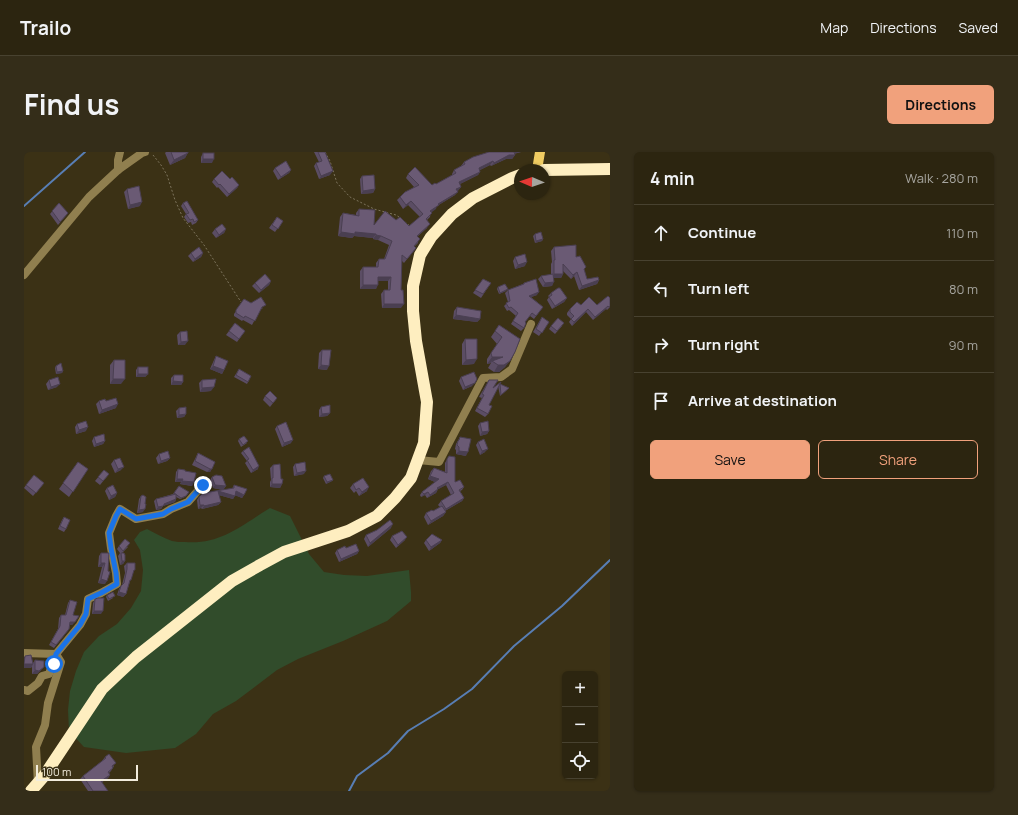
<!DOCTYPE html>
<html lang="en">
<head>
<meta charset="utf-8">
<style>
  :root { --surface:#2c2510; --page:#342d19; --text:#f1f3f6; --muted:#a6a59f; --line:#484230; --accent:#f1a17c }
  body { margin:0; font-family:Manrope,sans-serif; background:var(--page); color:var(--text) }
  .controls { position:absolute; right:12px; bottom:12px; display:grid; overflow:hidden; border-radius:6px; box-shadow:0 1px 3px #0004 }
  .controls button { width:36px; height:36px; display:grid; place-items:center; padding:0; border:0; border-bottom:1px solid var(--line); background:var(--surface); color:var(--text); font:20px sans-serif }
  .compass { position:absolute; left:490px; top:12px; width:36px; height:36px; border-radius:50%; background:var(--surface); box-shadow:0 1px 3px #0004; rotate:272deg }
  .scale { position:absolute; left:12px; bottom:10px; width:102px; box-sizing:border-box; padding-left:4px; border:2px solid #f2ecdc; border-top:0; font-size:11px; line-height:14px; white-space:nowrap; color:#f2ecdc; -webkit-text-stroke:3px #3b3115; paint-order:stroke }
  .stop { position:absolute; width:12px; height:12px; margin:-9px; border:3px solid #1a73e8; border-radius:50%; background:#fff }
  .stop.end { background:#1a73e8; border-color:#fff; box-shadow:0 1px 4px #0008 }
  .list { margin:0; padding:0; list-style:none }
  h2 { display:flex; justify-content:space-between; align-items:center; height:52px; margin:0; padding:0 16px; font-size:17px }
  h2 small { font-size:13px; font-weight:400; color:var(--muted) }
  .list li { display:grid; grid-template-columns:26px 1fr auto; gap:12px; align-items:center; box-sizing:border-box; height:56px; padding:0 16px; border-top:1px solid var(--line) }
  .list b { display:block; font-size:15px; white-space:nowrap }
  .list em { font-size:13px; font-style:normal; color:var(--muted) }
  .actions { display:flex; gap:8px; padding:12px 16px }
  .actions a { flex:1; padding:9px 0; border:1px solid var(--accent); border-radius:6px; text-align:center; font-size:14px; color:var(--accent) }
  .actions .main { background:var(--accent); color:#111 }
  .icon { flex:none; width:22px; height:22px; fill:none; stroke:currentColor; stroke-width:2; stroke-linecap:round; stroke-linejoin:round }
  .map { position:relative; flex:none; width:586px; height:639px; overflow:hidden; border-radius:6px }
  header { display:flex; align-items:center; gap:24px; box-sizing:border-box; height:56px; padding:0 20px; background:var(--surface); border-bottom:1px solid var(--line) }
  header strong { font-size:19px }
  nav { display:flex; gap:22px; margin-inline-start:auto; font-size:14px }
  .intro { display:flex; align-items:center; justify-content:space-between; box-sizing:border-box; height:96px; padding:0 24px }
  h1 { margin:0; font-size:28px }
  .button { padding:10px 18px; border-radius:6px; background:var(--accent); color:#111; font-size:14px; font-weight:700 }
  main { display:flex; gap:24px; padding:0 24px }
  aside { flex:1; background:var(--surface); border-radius:6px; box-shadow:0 1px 3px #0004 }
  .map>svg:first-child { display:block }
  .green { fill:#314c2b }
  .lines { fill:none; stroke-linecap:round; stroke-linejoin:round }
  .stream { stroke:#587eb4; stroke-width:2 }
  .path { stroke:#7d745d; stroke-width:1; stroke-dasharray:2 2; stroke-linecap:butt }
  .minor { stroke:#907f4f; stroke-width:8 }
  .major { stroke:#f0cc62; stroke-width:10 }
  .highway { stroke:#feeec0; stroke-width:12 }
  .wall { fill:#5b4d64 }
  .shaded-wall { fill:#4a3f51 }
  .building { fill:#6a5a74; stroke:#4a3f51 }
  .route { stroke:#1a73e8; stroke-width:5 }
</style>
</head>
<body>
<header>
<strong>Trailo</strong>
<nav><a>Map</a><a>Directions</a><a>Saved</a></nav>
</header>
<div class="intro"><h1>Find us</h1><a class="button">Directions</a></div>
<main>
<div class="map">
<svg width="586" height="639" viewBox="0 0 586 639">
  <rect width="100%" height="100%" fill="#3b3115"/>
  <path class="green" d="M246,356L266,364L285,402L300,420L320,423L343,424L385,418L387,440V449L363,469L319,489L274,507L253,518L212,549L189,562L172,582L151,596L102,601L60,595L45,579L44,558L46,539L52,519L60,500L75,484L93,472L107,456L117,439L119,418L116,398L110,388L116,380L123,377C131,381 140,386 148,389C152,390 157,390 161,390C196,393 218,373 246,356Z"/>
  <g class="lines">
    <g class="stream">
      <polyline points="0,54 61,0"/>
      <polyline points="325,639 333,624 364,601 384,579 420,557 448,537 490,494 538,454 586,408"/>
    </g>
    <g class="path">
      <polyline points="301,0 306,9 313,31 326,45 350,57 372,63 375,65"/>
      <polyline points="129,3 137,13 143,23 151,48 159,66 180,93 217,150"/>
      <polyline points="381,70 386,74"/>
    </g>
    <g class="minor">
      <polyline points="94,18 94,8 96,0"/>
      <polyline points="0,123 65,45 94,18 118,1 121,0"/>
      <polyline points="394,308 415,310 459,226 477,225 488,217 507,172"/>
      <polyline points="0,501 32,502 37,510 24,551 21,573 12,595 14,632"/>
      <polyline points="0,538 4,539 14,531 18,524 25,522 27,516 30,512 32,502 56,473 62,462 64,447 77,441 93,432 92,421 87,396 85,381 92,364 96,357 112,367 139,362 147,357 164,350 179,333"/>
    </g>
    <polyline class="major" points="513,18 516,0"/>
    <g class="highway">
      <polyline points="520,18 586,17"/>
      <polyline points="7,639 20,624 78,537 112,505 208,429 236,413 260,400 324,379 353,364 371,346 387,326 400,291 403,250 392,189 389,159 389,134 396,103 407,85 428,62 449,46 488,26 496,23"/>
    </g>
  </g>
  <g class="wall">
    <polygon points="142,0 164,0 161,6 146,13 141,1"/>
    <polygon points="290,0 301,0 306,23 295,27 290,14 292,11 295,10"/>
    <polygon points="463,0 497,0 490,2 491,3 488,7 482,7 467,14 466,13 456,18 456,20 454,23 436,32 437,35 433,39 431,43 413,54 407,60 406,65 403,68 403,76 394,84 394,91 390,95 392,96 380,111 378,109 377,138 377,156 358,156 357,142 360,138 364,138 364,129 354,129 352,137 336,137 336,119 339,115 352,115 352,111 355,107 360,107 365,93 354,88 349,87 349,86 330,84 328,86 314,84 316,65 319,61 332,63 332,61 335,57 350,73 372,68 385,74 396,65 384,53 379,57 373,48 376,45 390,35 382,26 384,22 408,33 412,32 428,23 428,22 430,18 437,14 440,10 463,1"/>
    <polygon points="179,1 188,11 177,11 177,5"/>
    <polygon points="251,16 267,18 265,21 254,28 249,19"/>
    <polygon points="338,24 351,37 349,41 337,42 336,27"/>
    <polygon points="190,27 206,27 215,33 213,36 203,45 194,35 193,36 188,30"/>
    <polygon points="103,37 116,54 104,57 100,40"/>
    <polygon points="35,51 44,61 34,73 26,62"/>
    <polygon points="159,51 174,68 172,71 168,73 167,70 164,71 160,65 162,62 157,54"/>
    <polygon points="253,65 259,69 251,80 245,76"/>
    <polygon points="191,77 202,77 200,81 192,86 188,81"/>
    <polygon points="511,82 519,87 518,89 511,91 509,84"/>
    <polygon points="530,95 552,105 560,118 563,127 575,128 573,132 555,138 550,124 547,127 539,119 539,122 537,126 530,126 528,134 519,135 514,127 517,124 527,123 527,112 528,110 527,99"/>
    <polygon points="167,101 179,101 177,105 169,110 164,104"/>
    <polygon points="491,105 501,114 491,117 489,109"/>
    <polygon points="459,127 467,131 457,146 449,141"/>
    <polygon points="247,129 245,133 235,141 228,134 231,131"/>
    <polygon points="500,131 513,143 507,145 519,155 510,167 506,164 501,170 500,176 497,179 487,172 492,164 485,158 483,159 480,154 484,150 481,141 484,138 499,132"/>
    <polygon points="474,135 482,139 475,142 473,137"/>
    <polygon points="527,141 543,146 540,150 528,157 523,148 525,145 524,144"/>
    <polygon points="584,144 586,155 583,158 582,157 569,168 562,160 548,174 545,170 547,167 543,163 543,161 546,157 557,153 573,153"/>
    <polygon points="220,147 227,151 239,156 236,158 228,173 219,168 218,169 210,164 210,162"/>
    <polygon points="433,155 456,167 453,170 429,167 430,159"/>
    <polygon points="518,165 525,170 515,184 509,180"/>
    <polygon points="211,171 221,179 213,190 202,183"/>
    <polygon points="475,173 496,187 481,215 475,220 470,220 464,216 467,211 463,212 463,207 473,192 467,185"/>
    <polygon points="527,174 538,174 531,182 525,177"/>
    <polygon points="156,180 161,193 154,193 153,183"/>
    <polygon points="441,187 450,212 438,213 438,192"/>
    <polygon points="298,198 303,218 294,217 295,201"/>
    <polygon points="192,204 200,218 198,222 186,217 190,208"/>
    <polygon points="90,208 97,232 86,232 86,213"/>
    <polygon points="32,214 39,219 38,221 32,222 31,216"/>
    <polygon points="114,215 124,222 121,225 112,225 112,218"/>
    <polygon points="215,217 224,230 223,232 210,225"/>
    <polygon points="150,223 159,230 157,233 147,233 147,226"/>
    <polygon points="437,225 448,234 439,238 435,229"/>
    <polygon points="25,228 33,235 24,238 22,232"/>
    <polygon points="178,228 187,239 176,240 175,231"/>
    <polygon points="465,228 469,236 476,232 485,236 476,244 474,234 465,253 464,262 461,265 451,259 458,246 455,245"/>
    <polygon points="241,244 253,246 246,255 239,248"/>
    <polygon points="75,249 82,249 92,256 75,262 72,252"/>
    <polygon points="297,255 306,261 303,264 295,265 295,258"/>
    <polygon points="155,256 162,262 160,265 153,266 152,259"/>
    <polygon points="456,271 465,279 463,282 456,284 454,274"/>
    <polygon points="53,272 62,279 52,282 51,275"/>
    <polygon points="253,274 267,291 258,295 251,277"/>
    <polygon points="70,285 81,289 79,292 70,295 68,289"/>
    <polygon points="436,285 442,304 432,302 432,298 431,297 432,292"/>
    <polygon points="215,287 223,291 217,295 214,289"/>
    <polygon points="454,290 461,300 456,303 452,293"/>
    <polygon points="219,299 234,317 227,321 221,311 223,309 217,301"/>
    <polygon points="174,301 191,310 186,320 183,320 168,313"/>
    <polygon points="135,302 146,306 143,309 134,312 132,306"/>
    <polygon points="425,304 431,330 440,335 438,338 436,339 440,346 438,349 421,359 422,360 419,364 404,373 400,365 402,361 409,359 416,355 414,353 417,349 427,343 422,333 414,337 412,341 403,346 401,343 397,345 396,343 398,340 411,330 404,327 407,319 410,316 421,320 421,311"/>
    <polygon points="90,308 97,318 91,321 87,312"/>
    <polygon points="54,310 64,317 45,345 35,337"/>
    <polygon points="271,312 280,322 270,324 269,315"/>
    <polygon points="249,313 257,327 258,332 256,336 246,335 246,330 247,328 246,316"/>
    <polygon points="154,317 161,319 170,330 168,334 156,332 157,330 151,330 152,320"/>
    <polygon points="80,318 85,322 76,333 71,329"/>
    <polygon points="300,324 309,328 308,329 302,332 299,326"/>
    <polygon points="188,325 202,334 199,338 189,336 186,328"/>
    <polygon points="20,331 9,344 0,336 2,333"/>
    <polygon points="329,332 343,339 335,344 332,339 330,341 326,336"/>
    <polygon points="210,333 220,343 218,346 211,343 209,347 195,343 197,350 194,353 178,357 177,356 174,357 173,348 175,345 208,337"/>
    <polygon points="155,334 161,345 156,347 152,345 152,347 151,350 139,354 137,357 132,358 130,349 132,347 149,342"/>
    <polygon points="83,336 93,341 91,345 85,348 81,339"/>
    <polygon points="117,344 119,360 113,361 115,347"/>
    <polygon points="40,365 42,377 40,380 34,377 38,368"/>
    <polygon points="367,376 344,395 340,387 342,383"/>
    <polygon points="368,384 381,388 372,396 366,388"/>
    <polygon points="402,388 418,388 416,391 405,399 400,391"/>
    <polygon points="95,394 104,395 98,401 101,409 99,412 96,413 94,404 96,401 93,397"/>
    <polygon points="322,396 335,399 333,402 315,410 311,401 313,398"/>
    <polygon points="77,401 85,401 81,432 74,431 78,415 74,415 75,404"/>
    <polygon points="103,411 109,420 102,442 99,445 93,443 95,437 98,433 101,421 100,414"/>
    <polygon points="83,443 89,446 84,449 82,445"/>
    <polygon points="71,447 77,462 68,462 69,451"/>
    <polygon points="46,448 49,463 55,464 48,473 46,473 45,477 30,496 25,493 34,477 35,466 37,463 41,463 44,451"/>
    <polygon points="1,504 9,511 11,508 17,518 13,522 8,522 8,514 7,516 0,516"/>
    <polygon points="81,605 90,614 87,619 85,621 86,623 84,626 78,630 83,639 64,639 56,627 59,624 78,609"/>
  </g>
  <g class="shaded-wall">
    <polygon points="489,0 497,0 487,2"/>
    <polygon points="164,1 161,6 146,13 150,8"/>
    <polygon points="485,3 491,3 488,7 482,7 467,14 470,11"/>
    <polygon points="179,7 190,7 188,11 177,11"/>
    <polygon points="469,9 466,13 452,20 455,16"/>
    <polygon points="267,18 265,21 254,28 257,25"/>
    <polygon points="309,19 306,23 295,27 297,24"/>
    <polygon points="456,20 454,23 432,34 435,30"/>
    <polygon points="215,33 213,36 203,45 205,42"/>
    <polygon points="437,35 434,39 429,40 432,37"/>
    <polygon points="351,37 349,41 337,42 339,39"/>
    <polygon points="434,40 431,43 413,54 412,57 404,63 406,59 414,52"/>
    <polygon points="387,49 384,53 379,57 382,53"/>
    <polygon points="118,50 116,54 104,57 106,53"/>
    <polygon points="406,72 403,76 390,87 393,84"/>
    <polygon points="202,77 200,81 192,86 195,83"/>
    <polygon points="317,80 331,80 352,82 349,86 330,84 328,86 314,84"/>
    <polygon points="352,83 357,84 354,88 349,87"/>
    <polygon points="519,87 518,89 511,91 512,89"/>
    <polygon points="179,101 177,105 169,110 171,107"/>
    <polygon points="503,110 501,114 491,117 494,113"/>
    <polygon points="553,120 550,124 547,127 549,123"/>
    <polygon points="530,122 539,122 537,126 527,126"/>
    <polygon points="354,125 367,125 364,129 351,129"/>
    <polygon points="575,128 573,132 555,138 558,134"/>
    <polygon points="247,129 245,133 235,141 237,138"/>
    <polygon points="530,130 528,134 519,135 521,131"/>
    <polygon points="339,133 354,133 352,137 336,137"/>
    <polygon points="484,137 482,139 475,142 476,141"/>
    <polygon points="515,140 513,143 502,147 505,144"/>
    <polygon points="543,146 540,150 528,157 531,154"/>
    <polygon points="360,152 380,152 377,156 358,156"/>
    <polygon points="584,154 582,157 569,168 571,165"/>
    <polygon points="564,157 562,160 548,174 550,170"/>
    <polygon points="432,163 456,167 453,170 429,167"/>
    <polygon points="164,189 161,193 154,193 157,190"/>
    <polygon points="468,205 479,205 468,209 467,211 463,212"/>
    <polygon points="453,207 450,212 438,213 442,208"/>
    <polygon points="486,209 481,215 475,220 470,220 474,213"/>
    <polygon points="297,213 305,214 303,218 294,217"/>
    <polygon points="189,214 200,218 198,222 186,217"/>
    <polygon points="39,219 38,221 32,222 33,220"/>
    <polygon points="114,222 124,222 121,225 112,225"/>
    <polygon points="89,227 101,227 97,232 86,232"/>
    <polygon points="149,229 159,230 157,233 147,233"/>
    <polygon points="451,231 448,234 439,238 441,235"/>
    <polygon points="36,232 33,235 24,238 27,235"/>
    <polygon points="190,235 187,239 176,240 178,236"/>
    <polygon points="94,252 92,256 75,262 78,258"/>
    <polygon points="306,261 303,264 295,265 298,262"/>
    <polygon points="162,262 160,265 153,266 155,263"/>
    <polygon points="64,275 62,279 52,282 55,278"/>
    <polygon points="465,279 463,282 456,284 458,280"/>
    <polygon points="269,288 267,291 258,295 260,291"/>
    <polygon points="81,289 79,292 70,295 72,292"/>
    <polygon points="464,297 461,300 456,303 458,299"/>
    <polygon points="435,299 444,300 442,304 432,302"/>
    <polygon points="146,306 143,309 134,312 137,309"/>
    <polygon points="235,314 234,317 227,321 229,318"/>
    <polygon points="100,315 97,318 91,321 94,317"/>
    <polygon points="186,317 188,317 186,320 183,320"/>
    <polygon points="282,319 280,322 270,324 273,321"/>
    <polygon points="406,324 415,327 413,331 404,327"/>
    <polygon points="153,327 159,327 157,330 151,330"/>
    <polygon points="309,328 308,329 302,332 303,330"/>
    <polygon points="158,329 170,330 168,334 156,332"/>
    <polygon points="424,330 422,333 411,339 413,336"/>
    <polygon points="248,332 258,332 256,336 246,335"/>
    <polygon points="191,333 202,334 199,338 189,336"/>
    <polygon points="345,335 343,339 335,344 338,340"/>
    <polygon points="414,337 412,341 403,346 406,343"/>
    <polygon points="194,339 211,344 209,347 191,342"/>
    <polygon points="212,339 220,343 218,346 210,343"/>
    <polygon points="404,340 401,343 397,345 400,342"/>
    <polygon points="93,341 91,345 85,348 87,344"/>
    <polygon points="440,346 438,349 419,360 422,357"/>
    <polygon points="152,347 151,350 139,354 137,357 132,358 134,355"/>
    <polygon points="197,350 194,353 178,357 180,354"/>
    <polygon points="176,353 180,353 177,356 174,357"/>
    <polygon points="121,357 119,360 113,361 115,358"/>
    <polygon points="422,360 419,364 404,373 407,369"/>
    <polygon points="369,372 367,376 344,395 346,391"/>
    <polygon points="383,385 381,388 372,396 374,393"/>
    <polygon points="418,388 416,391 405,399 407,395"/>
    <polygon points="335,399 333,402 315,410 317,407"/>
    <polygon points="98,409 101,409 99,412 96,413"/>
    <polygon points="77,411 81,411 78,415 74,415"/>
    <polygon points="77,427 83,429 81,432 74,431"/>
    <polygon points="95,440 102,442 99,445 93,443"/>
    <polygon points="70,459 79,459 77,462 68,462"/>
    <polygon points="46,470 51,470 48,473 44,473"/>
    <polygon points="0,512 9,512 7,516 0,516"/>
    <polygon points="20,515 13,522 8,522 11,518"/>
    <polygon points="86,623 84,626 74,633 77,629"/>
  </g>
  <g class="building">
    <polygon points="147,0 164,0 164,1 150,8"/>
    <polygon points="294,0 301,0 309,19 297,24 292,11 298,9"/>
    <polygon points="465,0 490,0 491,3 485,3 470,11 469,9 455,16 456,20 435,30 437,35 432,37 434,40 414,52 415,53 406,59 408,61 402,67 406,72 393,84 396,87 390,94 392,96 383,107 378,103 377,138 379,138 380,152 360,152 360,138 366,138 367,125 354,125 354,133 339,133 339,115 354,115 355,107 361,107 368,89 357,84 352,83 352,82 331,80 331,82 317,80 319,61 335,64 335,57 351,58 350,73 361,59 372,68 376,65 385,74 399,62 387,49 382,53 376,45 381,40 395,33 384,22 391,15 408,33 411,31 412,32 432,21 430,18 441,12 440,10 449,5"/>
    <rect x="179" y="1" width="11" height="6"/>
    <polygon points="262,9 267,18 257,25 251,16"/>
    <polygon points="198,19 206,27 208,25 215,33 205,42 196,32 195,33 190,27"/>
    <polygon points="350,23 351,37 339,39 338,24"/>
    <polygon points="115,34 118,50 106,53 103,37"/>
    <polygon points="163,49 174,68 170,70 169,67 166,68 162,62 165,61 159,51"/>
    <polygon points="35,51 44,61 36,70 28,59"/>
    <polygon points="253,65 259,69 254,77 248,73"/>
    <polygon points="198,72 202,77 195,83 191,77"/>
    <polygon points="517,80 519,87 512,89 511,82"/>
    <polygon points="552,93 552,105 556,104 562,115 560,117 563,127 574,125 575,128 558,134 553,120 549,123 539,112 539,122 530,122 530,108 531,108 530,95"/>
    <polygon points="175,95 179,101 171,107 167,101"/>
    <polygon points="501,102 503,110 494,113 491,105"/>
    <polygon points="241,122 247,129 237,138 231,131"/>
    <polygon points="529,122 530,130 521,131 517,124"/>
    <polygon points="459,127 467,131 459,142 451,138"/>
    <polygon points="512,127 515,140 505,144 519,155 512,164 508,161 501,170 502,171 500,176 489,169 494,161 487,155 485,156 482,151 486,149 484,138 500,132 500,131"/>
    <polygon points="481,132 484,137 476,141 474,135"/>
    <polygon points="534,136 536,136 543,146 531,154 525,145 528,143 527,141"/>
    <polygon points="584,144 586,146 586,154 585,155 584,154 571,165 564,157 550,170 547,167 550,164 546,160 546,157 553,150 557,153 565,145 573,153"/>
    <polygon points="237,145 242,153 238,155 231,169 221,164 220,166 212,161 212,158 220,147 227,151"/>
    <polygon points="433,155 457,159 456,167 432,163"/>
    <polygon points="518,165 525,170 518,181 512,177"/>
    <polygon points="534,166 540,171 533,179 527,174"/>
    <polygon points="211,171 221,179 215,187 205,179"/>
    <polygon points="475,173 496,187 491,200 486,209 480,213 474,213 468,209 479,205 468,205 467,201 478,185 471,179"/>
    <polygon points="163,179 164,189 157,190 156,180"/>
    <polygon points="441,187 453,187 453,207 442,208"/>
    <polygon points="298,198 307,198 305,214 297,213"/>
    <polygon points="192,204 204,209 200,218 189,214"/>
    <polygon points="90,208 101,208 101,227 89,227"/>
    <polygon points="37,211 39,219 33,220 32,214"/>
    <rect x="114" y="215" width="10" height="7"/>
    <polygon points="215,217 227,224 224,230 212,223"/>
    <polygon points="450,220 453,227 451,231 441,235 437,225"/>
    <polygon points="150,223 159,223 159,230 149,229"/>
    <polygon points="34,225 36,232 27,235 25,228"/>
    <polygon points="192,227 190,235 178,236 178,228"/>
    <polygon points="465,228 474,228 469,236 477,230 465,253 468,254 464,262 453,256 460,243 458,242"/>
    <polygon points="476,232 485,236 477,243"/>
    <polygon points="246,239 253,246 249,251 241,244"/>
    <polygon points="92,246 94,252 78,258 75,249 81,247 82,249"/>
    <polygon points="306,253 306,261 298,262 297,255"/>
    <polygon points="162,255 162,262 155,263 155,256"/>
    <polygon points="62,269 64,275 55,278 53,272"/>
    <polygon points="464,269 465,279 458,280 456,271"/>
    <polygon points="262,270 269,288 260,291 253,274"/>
    <polygon points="80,282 81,289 72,292 70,285"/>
    <polygon points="220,284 224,289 219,293 215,287"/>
    <polygon points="436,285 447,287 444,300 435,299 435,295 433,293 434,289 435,288"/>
    <polygon points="460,287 464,297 458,299 454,290"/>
    <polygon points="225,295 235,314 229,318 223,308 225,307 219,299"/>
    <polygon points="144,299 146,306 137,309 135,302"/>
    <polygon points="174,301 191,310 188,317 186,317 171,309"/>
    <polygon points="425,304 431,305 431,330 436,328 440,335 435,338 440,346 422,357 417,349 430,341 424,330 413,336 414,337 406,343 404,340 400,342 398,340 415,327 406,324 410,316 423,321 423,307"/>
    <polygon points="96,306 100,315 94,317 90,308"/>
    <polygon points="54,310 64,317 49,340 39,331"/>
    <polygon points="281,310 282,319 273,321 271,312"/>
    <polygon points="256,312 257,327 259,327 258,332 248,332 248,326 249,326 249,313"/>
    <polygon points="154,317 161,318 161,319 172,321 170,330 158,329 159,327 153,327"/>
    <polygon points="80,318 85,322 79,329 74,325"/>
    <polygon points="306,322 309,328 303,330 300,324"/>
    <polygon points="10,323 20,331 12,341 2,333"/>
    <polygon points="192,323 198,324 202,334 191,333 188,325"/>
    <polygon points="339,326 345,335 338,340 335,336 332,338 329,332"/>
    <polygon points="89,333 93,341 87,344 83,336"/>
    <polygon points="210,333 223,337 220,343 212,339 211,344 194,339 197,350 180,354 180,353 176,353 175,345 179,341 210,336"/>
    <polygon points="155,334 165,340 162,344 157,346 150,341"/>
    <polygon points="152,342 152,347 140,352 140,353 139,354 134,355 132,347"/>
    <polygon points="119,343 122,345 121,352 122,352 121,357 115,358 117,344"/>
    <polygon points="418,354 422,360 407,369 402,361 408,358 409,359"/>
    <polygon points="40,365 46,368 42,377 36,374"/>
    <polygon points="366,368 369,372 346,391 342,383 353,378"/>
    <polygon points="378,379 383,385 374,393 368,384"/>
    <polygon points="408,382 418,388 407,395 402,388"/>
    <polygon points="101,387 106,391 99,399 95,394"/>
    <polygon points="332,392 335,399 317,407 313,398 321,394 322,396"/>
    <polygon points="77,401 85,401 84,419 86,420 83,429 77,427 81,411 77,411"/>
    <polygon points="97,401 100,401 101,403 101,409 98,409"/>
    <polygon points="103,411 111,411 111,418 110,418 107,428 106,428 102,442 95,440 97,434 100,431 103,417"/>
    <polygon points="89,440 91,444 85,447 83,443"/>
    <polygon points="74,446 80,446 79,459 70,459 71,447"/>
    <polygon points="46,448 53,450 49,463 55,464 51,470 46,470 45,477 32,493 27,490 36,474 37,463 42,463"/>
    <polygon points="7,503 9,512 0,512 1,504"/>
    <polygon points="11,508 20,509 20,515 15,519 11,518"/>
    <polygon points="85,602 92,611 88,614 89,616 84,620 86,623 77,629 84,639 69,639 59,624 82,606 81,605"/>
  </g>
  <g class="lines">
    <polyline class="route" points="30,512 32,502 56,473 62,462 64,447 77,441 93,432 92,421 87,396 85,381 92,364 96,357 112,367 139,362 147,357 164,350 179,333"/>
  </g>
</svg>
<div class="controls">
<button>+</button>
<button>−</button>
<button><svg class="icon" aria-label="locate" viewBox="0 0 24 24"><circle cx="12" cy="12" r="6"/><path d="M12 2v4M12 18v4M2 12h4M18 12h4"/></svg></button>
</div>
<svg class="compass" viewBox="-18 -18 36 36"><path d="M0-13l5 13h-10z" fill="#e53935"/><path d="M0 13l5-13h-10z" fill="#a6a59f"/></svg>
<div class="scale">100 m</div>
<div class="stop" style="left:30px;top:512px"></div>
<div class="stop end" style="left:179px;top:333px"></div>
</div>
<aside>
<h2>4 min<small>Walk · 280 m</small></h2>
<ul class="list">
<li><svg class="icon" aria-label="ahead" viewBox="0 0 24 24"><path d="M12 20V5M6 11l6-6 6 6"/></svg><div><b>Continue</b></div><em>110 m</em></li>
<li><svg class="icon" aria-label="left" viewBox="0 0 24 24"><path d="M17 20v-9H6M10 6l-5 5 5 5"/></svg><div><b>Turn left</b></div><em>80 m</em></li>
<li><svg class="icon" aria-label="right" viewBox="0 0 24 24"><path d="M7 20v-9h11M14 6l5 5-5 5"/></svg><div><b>Turn right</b></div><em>90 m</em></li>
<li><svg class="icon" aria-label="arrive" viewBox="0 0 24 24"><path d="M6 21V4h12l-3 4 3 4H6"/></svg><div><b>Arrive at destination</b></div></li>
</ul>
<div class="actions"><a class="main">Save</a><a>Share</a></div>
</aside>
</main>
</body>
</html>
